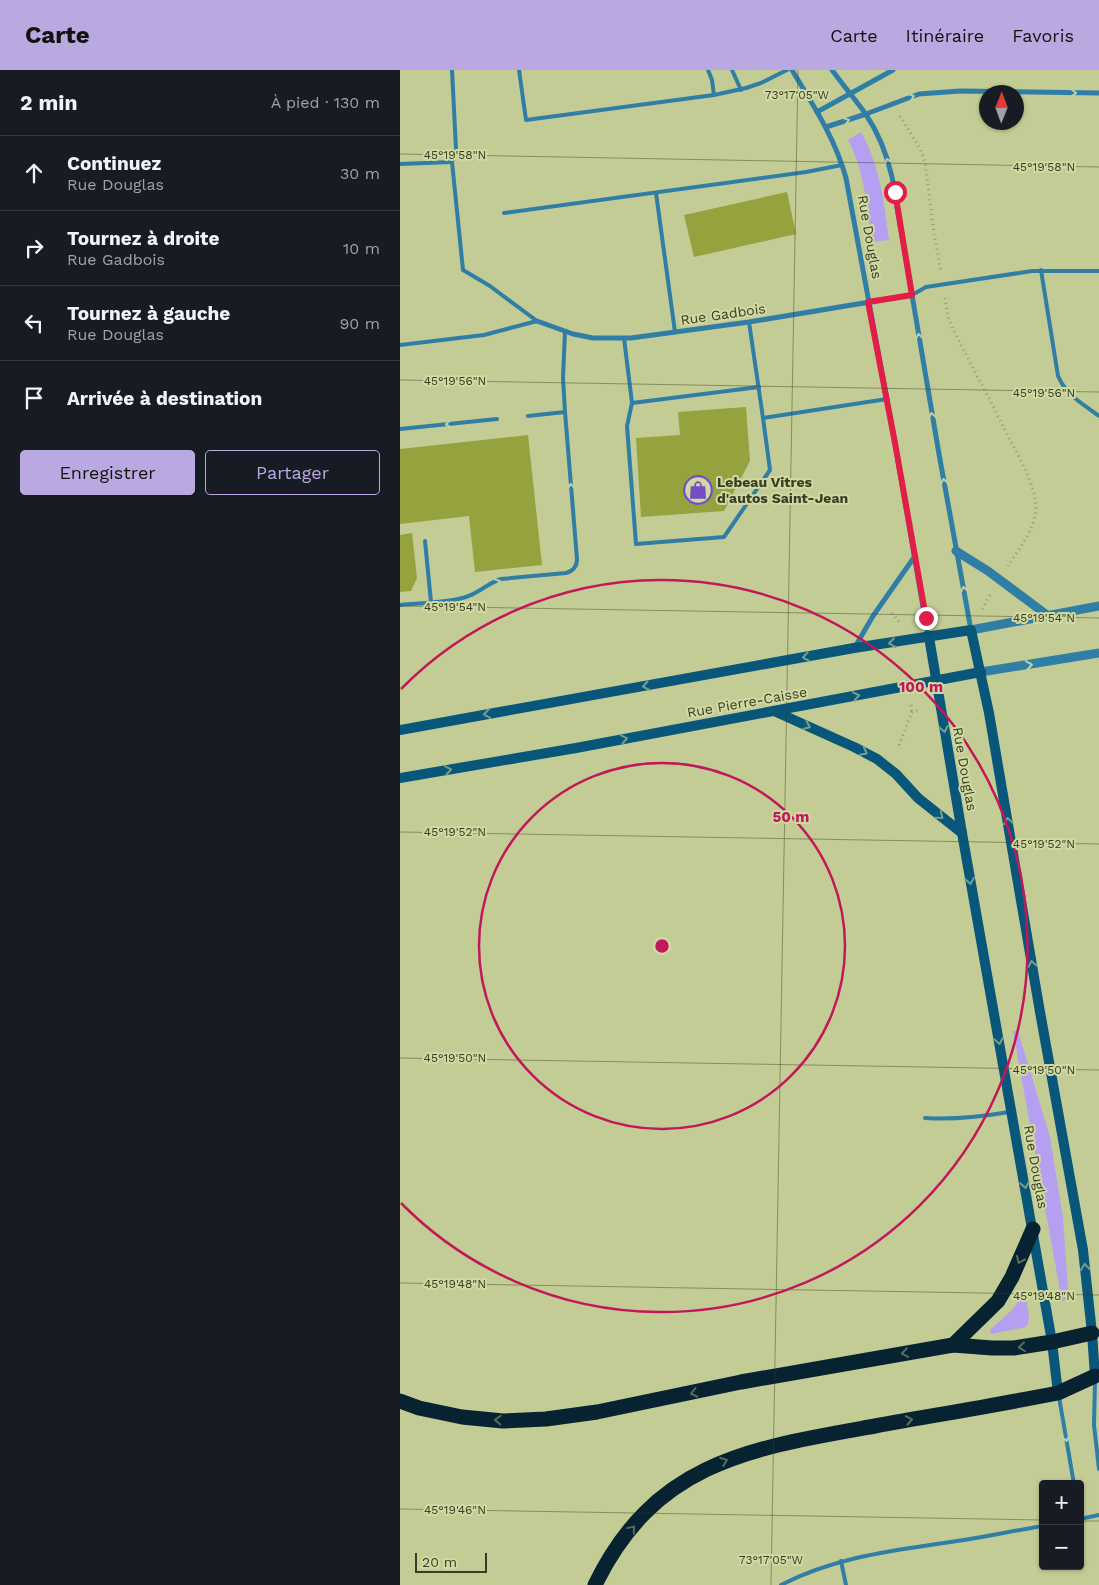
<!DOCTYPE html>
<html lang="fr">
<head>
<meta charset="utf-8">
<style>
  :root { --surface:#171b24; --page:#242831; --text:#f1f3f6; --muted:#9ea1a6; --line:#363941; --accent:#baa8e0 }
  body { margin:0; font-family:"Work Sans",sans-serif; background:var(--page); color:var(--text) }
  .controls { position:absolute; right:15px; bottom:15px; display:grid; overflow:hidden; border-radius:5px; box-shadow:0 1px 4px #0004 }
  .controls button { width:45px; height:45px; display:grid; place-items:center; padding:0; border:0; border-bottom:1px solid var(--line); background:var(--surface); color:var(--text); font:25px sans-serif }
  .compass { position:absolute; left:579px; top:15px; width:45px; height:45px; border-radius:50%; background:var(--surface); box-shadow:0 1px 4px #0004; rotate:1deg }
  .scale { position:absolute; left:15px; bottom:12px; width:72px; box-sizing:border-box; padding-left:5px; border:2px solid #3a3d26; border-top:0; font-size:14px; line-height:18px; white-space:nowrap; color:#3a3d26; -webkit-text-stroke:4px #d0d9a1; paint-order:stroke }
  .stop { position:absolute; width:15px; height:15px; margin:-11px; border:4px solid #e11d48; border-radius:50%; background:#fff }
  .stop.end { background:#e11d48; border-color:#fff; box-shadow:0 1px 5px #0008 }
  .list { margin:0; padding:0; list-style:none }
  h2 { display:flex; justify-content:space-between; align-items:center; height:65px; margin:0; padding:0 20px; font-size:21px }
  h2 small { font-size:16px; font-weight:400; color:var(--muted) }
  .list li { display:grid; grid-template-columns:32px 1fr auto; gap:15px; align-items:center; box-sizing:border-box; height:75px; padding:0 20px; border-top:1px solid var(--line) }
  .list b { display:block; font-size:19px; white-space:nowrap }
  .list p { margin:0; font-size:16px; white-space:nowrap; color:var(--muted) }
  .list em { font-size:16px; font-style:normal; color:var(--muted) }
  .actions { display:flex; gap:10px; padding:15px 20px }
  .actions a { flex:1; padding:11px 0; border:1px solid var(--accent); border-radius:5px; text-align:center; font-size:18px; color:var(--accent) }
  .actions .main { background:var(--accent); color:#111 }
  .icon { flex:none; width:28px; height:28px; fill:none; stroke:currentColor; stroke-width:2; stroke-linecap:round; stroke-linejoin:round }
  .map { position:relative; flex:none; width:699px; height:1515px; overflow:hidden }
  header { display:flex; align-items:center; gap:30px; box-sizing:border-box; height:70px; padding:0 25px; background:var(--accent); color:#111 }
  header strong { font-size:24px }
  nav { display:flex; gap:28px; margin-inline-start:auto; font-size:18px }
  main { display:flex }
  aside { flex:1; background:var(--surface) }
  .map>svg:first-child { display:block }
  .green { fill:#b49ff0 }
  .building { fill:#96a23e }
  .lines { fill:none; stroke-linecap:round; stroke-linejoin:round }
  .path { stroke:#949b6f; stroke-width:3; stroke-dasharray:1 4; stroke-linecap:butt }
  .service { stroke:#307ea6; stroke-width:4 }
  .minor { stroke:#307ea6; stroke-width:5 }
  .tertiary { stroke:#307ea6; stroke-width:9 }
  .secondary { stroke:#085679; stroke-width:10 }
  .motorway { stroke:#072331; stroke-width:15 }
  .oneway { stroke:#c0d0a2 }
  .oneway2 { stroke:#769e8f }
  .oneway3 { stroke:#576c5e }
  .route { stroke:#e11d48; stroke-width:6 }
  .ticks { fill:none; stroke:#3a3d26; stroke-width:1; stroke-opacity:0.45 }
  .ring { fill:none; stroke:#c2185b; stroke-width:2.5 }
  .labels { text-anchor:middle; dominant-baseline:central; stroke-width:4; stroke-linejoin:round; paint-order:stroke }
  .street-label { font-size:14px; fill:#3a3d26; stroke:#d0d9a1 }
  .poi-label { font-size:14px; font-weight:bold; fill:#3a3d26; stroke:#d0d9a1; text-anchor:start }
  .ticks-label { font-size:12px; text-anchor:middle; fill:#3a3d26; stroke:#d0d9a1; stroke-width:4; stroke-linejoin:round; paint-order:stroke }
  .centre { fill:#c2185b; stroke:#d0d9a1; stroke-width:2.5 }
  .ring-label { font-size:15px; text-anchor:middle; font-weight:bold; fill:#c2185b; stroke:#d0d9a1; stroke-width:4; stroke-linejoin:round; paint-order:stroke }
</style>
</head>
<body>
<header>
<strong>Carte</strong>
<nav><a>Carte</a><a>Itinéraire</a><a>Favoris</a></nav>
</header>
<main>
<aside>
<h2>2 min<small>À pied · 130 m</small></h2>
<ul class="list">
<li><svg class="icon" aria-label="ahead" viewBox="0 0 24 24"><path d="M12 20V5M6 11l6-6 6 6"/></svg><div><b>Continuez</b><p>Rue Douglas</p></div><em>30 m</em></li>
<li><svg class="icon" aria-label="right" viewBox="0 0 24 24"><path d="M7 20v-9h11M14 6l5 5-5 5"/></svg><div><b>Tournez à droite</b><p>Rue Gadbois</p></div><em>10 m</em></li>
<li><svg class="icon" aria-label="left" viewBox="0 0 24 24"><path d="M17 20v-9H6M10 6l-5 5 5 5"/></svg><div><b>Tournez à gauche</b><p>Rue Douglas</p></div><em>90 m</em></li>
<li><svg class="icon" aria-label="arrive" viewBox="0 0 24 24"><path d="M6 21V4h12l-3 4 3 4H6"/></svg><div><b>Arrivée à destination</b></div></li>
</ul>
<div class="actions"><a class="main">Enregistrer</a><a>Partager</a></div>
</aside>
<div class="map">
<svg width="699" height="1515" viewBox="0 0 699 1515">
  <rect width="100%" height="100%" fill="#c3cc95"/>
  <g class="green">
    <path d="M461,62C480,96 484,132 489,170L471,172C467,138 465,101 448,70Z"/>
    <polygon points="613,961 618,961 650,1067 663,1148 668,1219 667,1229 662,1231"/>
    <path d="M625,1225C627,1236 632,1248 626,1257L591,1264L590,1260L613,1239L621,1226Z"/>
  </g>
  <g class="building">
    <polygon points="387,122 396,164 294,187 284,145"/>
    <polygon points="346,337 350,391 324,441 241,447 236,368 280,365 278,342"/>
    <polygon points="128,365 142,495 75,502 69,446 0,454 0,379"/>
    <polygon points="12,463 17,508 11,521 0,522 0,465"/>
  </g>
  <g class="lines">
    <g class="path">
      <polyline points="500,46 520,79 525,92 534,163 541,202"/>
      <path d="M545,228L548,247L553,259C569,291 586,322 602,354C612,375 638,417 636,439C635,459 619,479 608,496"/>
      <polyline points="582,539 591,523"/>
      <polyline points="492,543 499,552"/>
      <polyline points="511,635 512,642"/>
      <polyline points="499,675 512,642 521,640"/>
    </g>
    <g class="service">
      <polyline points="52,0 56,79 52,92 63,200 90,216 137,251"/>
      <polyline points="119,0 126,50 314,25 346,18 361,13 387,0"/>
      <polyline points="308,0 312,10 314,25"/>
      <polyline points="332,0 341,20"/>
      <polyline points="0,94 52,92"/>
      <polyline points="256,123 275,262"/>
      <polyline points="104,143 406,102 442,95"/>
      <path d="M641,200L658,306C666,325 683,334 699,346"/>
      <polyline points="512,225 526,217 632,201 699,201"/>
      <polyline points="349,252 363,348 487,329"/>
      <polyline points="165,261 163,308 165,342"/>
      <polyline points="224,268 232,333"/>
      <polyline points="0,275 84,265 137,251"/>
      <polyline points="359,317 232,333 227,356 236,474 324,467 370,400 363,348"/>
      <polyline points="0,359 97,349"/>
      <polyline points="25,471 31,532"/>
      <path d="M0,535C19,533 48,533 66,527C79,523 88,513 101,509L166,503C173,501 177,497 177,489L165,342L128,346"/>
      <path d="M525,1048C555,1050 580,1047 609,1042"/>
      <polyline points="695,1311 694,1355 699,1399"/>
      <polyline points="659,1327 674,1414"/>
      <polyline points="680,1449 699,1445"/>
      <polyline points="441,1491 446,1515"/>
      <path d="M381,1515C439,1485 500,1480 564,1470C590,1466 617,1460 643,1456"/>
    </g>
    <g class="minor">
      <path d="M392,0C413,35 435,68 446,108L495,373L528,566"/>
      <path d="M432,0C443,15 454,28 465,43C478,62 487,85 492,107L539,384L571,560"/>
      <polyline points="417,42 493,0"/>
      <polyline points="426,57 466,44 519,24 560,21 699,23"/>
      <polyline points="137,251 173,264 193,268 231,268 349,252 512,225"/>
      <polyline points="455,577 473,546 515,486"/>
    </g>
    <g class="tertiary">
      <polyline points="556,481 588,501 647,545"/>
      <polyline points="571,560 699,536"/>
      <polyline points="581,602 699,583"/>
    </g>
    <g class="secondary">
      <polyline points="529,567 562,763 652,1272 658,1323"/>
      <polyline points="374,641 454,677 477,689 496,704 518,728 562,763"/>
      <polyline points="0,660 454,578 571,560 589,643 640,942 683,1180 692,1263 695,1306"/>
      <polyline points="0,708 176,678 581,602"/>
    </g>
    <g class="motorway">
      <polyline points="553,1275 598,1231 612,1207 633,1159"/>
      <polyline points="0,1331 19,1338 62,1347 103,1351 146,1349 197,1342 341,1312 553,1275 592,1278 614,1278 652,1272 692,1263"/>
      <path d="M195,1515C255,1391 352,1378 475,1356C536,1345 597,1335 658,1323L695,1306"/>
    </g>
  </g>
  <defs><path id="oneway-chevron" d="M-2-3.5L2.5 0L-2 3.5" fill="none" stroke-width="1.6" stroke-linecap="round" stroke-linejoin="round" transform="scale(1.25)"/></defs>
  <g class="oneway">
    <use href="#oneway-chevron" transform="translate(673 23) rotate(1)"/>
    <use href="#oneway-chevron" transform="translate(511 27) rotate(-21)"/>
    <use href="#oneway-chevron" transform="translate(446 51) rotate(-18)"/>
    <use href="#oneway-chevron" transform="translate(488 92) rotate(-108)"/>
    <use href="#oneway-chevron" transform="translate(519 267) rotate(-99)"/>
    <use href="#oneway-chevron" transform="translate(532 346) rotate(-100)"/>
    <use href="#oneway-chevron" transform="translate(49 354) rotate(174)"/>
    <use href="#oneway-chevron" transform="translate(544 412) rotate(-100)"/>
    <use href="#oneway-chevron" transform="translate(171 417) rotate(-95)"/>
    <use href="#oneway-chevron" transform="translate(97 512) rotate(-21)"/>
    <use href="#oneway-chevron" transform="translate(564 520) rotate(-101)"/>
    <use href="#oneway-chevron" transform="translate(629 595) rotate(-9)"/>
    <use href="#oneway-chevron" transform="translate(666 1368) rotate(80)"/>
  </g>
  <g class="oneway2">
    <use href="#oneway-chevron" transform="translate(492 573) rotate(172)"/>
    <use href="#oneway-chevron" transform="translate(406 587) rotate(170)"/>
    <use href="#oneway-chevron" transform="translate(246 616) rotate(170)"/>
    <use href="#oneway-chevron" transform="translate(456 626) rotate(-10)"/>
    <use href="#oneway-chevron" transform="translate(87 644) rotate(170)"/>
    <use href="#oneway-chevron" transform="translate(407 656) rotate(24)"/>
    <use href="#oneway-chevron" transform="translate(544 659) rotate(80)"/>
    <use href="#oneway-chevron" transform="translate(224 669) rotate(-11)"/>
    <use href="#oneway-chevron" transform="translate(464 682) rotate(27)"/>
    <use href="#oneway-chevron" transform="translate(48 700) rotate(-10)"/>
    <use href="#oneway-chevron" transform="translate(540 746) rotate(39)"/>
    <use href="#oneway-chevron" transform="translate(608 751) rotate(-100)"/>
    <use href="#oneway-chevron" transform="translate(570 811) rotate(80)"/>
    <use href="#oneway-chevron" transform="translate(632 894) rotate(-100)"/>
    <use href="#oneway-chevron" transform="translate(599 971) rotate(80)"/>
    <use href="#oneway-chevron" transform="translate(625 1115) rotate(80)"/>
    <use href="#oneway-chevron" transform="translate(685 1197) rotate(-97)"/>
  </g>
  <g class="oneway3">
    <use href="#oneway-chevron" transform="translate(620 1190) rotate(113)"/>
    <use href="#oneway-chevron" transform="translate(622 1277) rotate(174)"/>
    <use href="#oneway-chevron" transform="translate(505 1283) rotate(170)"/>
    <use href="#oneway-chevron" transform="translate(294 1323) rotate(168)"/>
    <use href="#oneway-chevron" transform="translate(98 1350) rotate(-177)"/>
    <use href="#oneway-chevron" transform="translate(509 1350) rotate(-10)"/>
    <use href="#oneway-chevron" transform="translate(324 1391) rotate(-21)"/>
    <use href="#oneway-chevron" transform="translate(232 1459) rotate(-50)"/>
  </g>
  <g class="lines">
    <polyline class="route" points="495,122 512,225 468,232 495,373 526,548"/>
  </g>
  <path class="ticks" d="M0,84L699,97M0,310L699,322M0,536L699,548M0,762L699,774M0,988L699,1000M0,1213L699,1225M0,1439L643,1450M680,1451H699M371,1515L398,0"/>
  <g class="ring">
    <circle cx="262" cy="876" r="183"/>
    <path d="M1 619A366 366 0 1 1 1 1133"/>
  </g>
  <defs>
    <symbol id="shop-ring" viewBox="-11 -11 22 22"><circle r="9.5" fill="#d0d9a1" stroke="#764dc6" stroke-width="1.5"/><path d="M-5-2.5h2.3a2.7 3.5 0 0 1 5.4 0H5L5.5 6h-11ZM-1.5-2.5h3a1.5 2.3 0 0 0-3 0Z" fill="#764dc6"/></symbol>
  </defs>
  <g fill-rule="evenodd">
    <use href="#shop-ring" x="282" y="404" width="32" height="32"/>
  </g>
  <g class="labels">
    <g class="street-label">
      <text transform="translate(470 167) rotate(80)">Rue Douglas</text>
      <text transform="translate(323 244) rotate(-8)">Rue Gadbois</text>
      <text transform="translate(347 632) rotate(-10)">Rue Pierre-Caisse</text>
      <text transform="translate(565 699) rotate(80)">Rue Douglas</text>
      <text transform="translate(636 1097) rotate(80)">Rue Douglas</text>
    </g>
    <g class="poi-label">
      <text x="317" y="412">Lebeau Vitres<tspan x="317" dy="16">d'autos Saint-Jean</tspan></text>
    </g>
  </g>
  <g class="ticks-label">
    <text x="397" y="29">73°17'05"W</text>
    <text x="55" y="89">45°19'58"N</text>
    <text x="644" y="101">45°19'58"N</text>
    <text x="55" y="315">45°19'56"N</text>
    <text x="644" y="327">45°19'56"N</text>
    <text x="55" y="541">45°19'54"N</text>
    <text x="644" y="552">45°19'54"N</text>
    <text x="55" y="766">45°19'52"N</text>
    <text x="644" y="778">45°19'52"N</text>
    <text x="55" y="992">45°19'50"N</text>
    <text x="644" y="1004">45°19'50"N</text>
    <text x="55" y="1218">45°19'48"N</text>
    <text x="644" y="1230">45°19'48"N</text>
    <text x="55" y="1444">45°19'46"N</text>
    <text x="371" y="1494">73°17'05"W</text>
  </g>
  <circle cx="262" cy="876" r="8" class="centre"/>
  <g class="ring-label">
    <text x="521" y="622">100 m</text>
    <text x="391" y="752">50 m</text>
  </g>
</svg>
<div class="controls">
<button>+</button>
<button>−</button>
</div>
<svg class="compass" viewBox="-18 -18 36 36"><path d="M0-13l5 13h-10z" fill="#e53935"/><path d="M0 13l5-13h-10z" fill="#9ea1a6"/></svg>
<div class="scale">20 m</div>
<div class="stop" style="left:495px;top:122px"></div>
<div class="stop end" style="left:526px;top:548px"></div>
</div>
</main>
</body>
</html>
